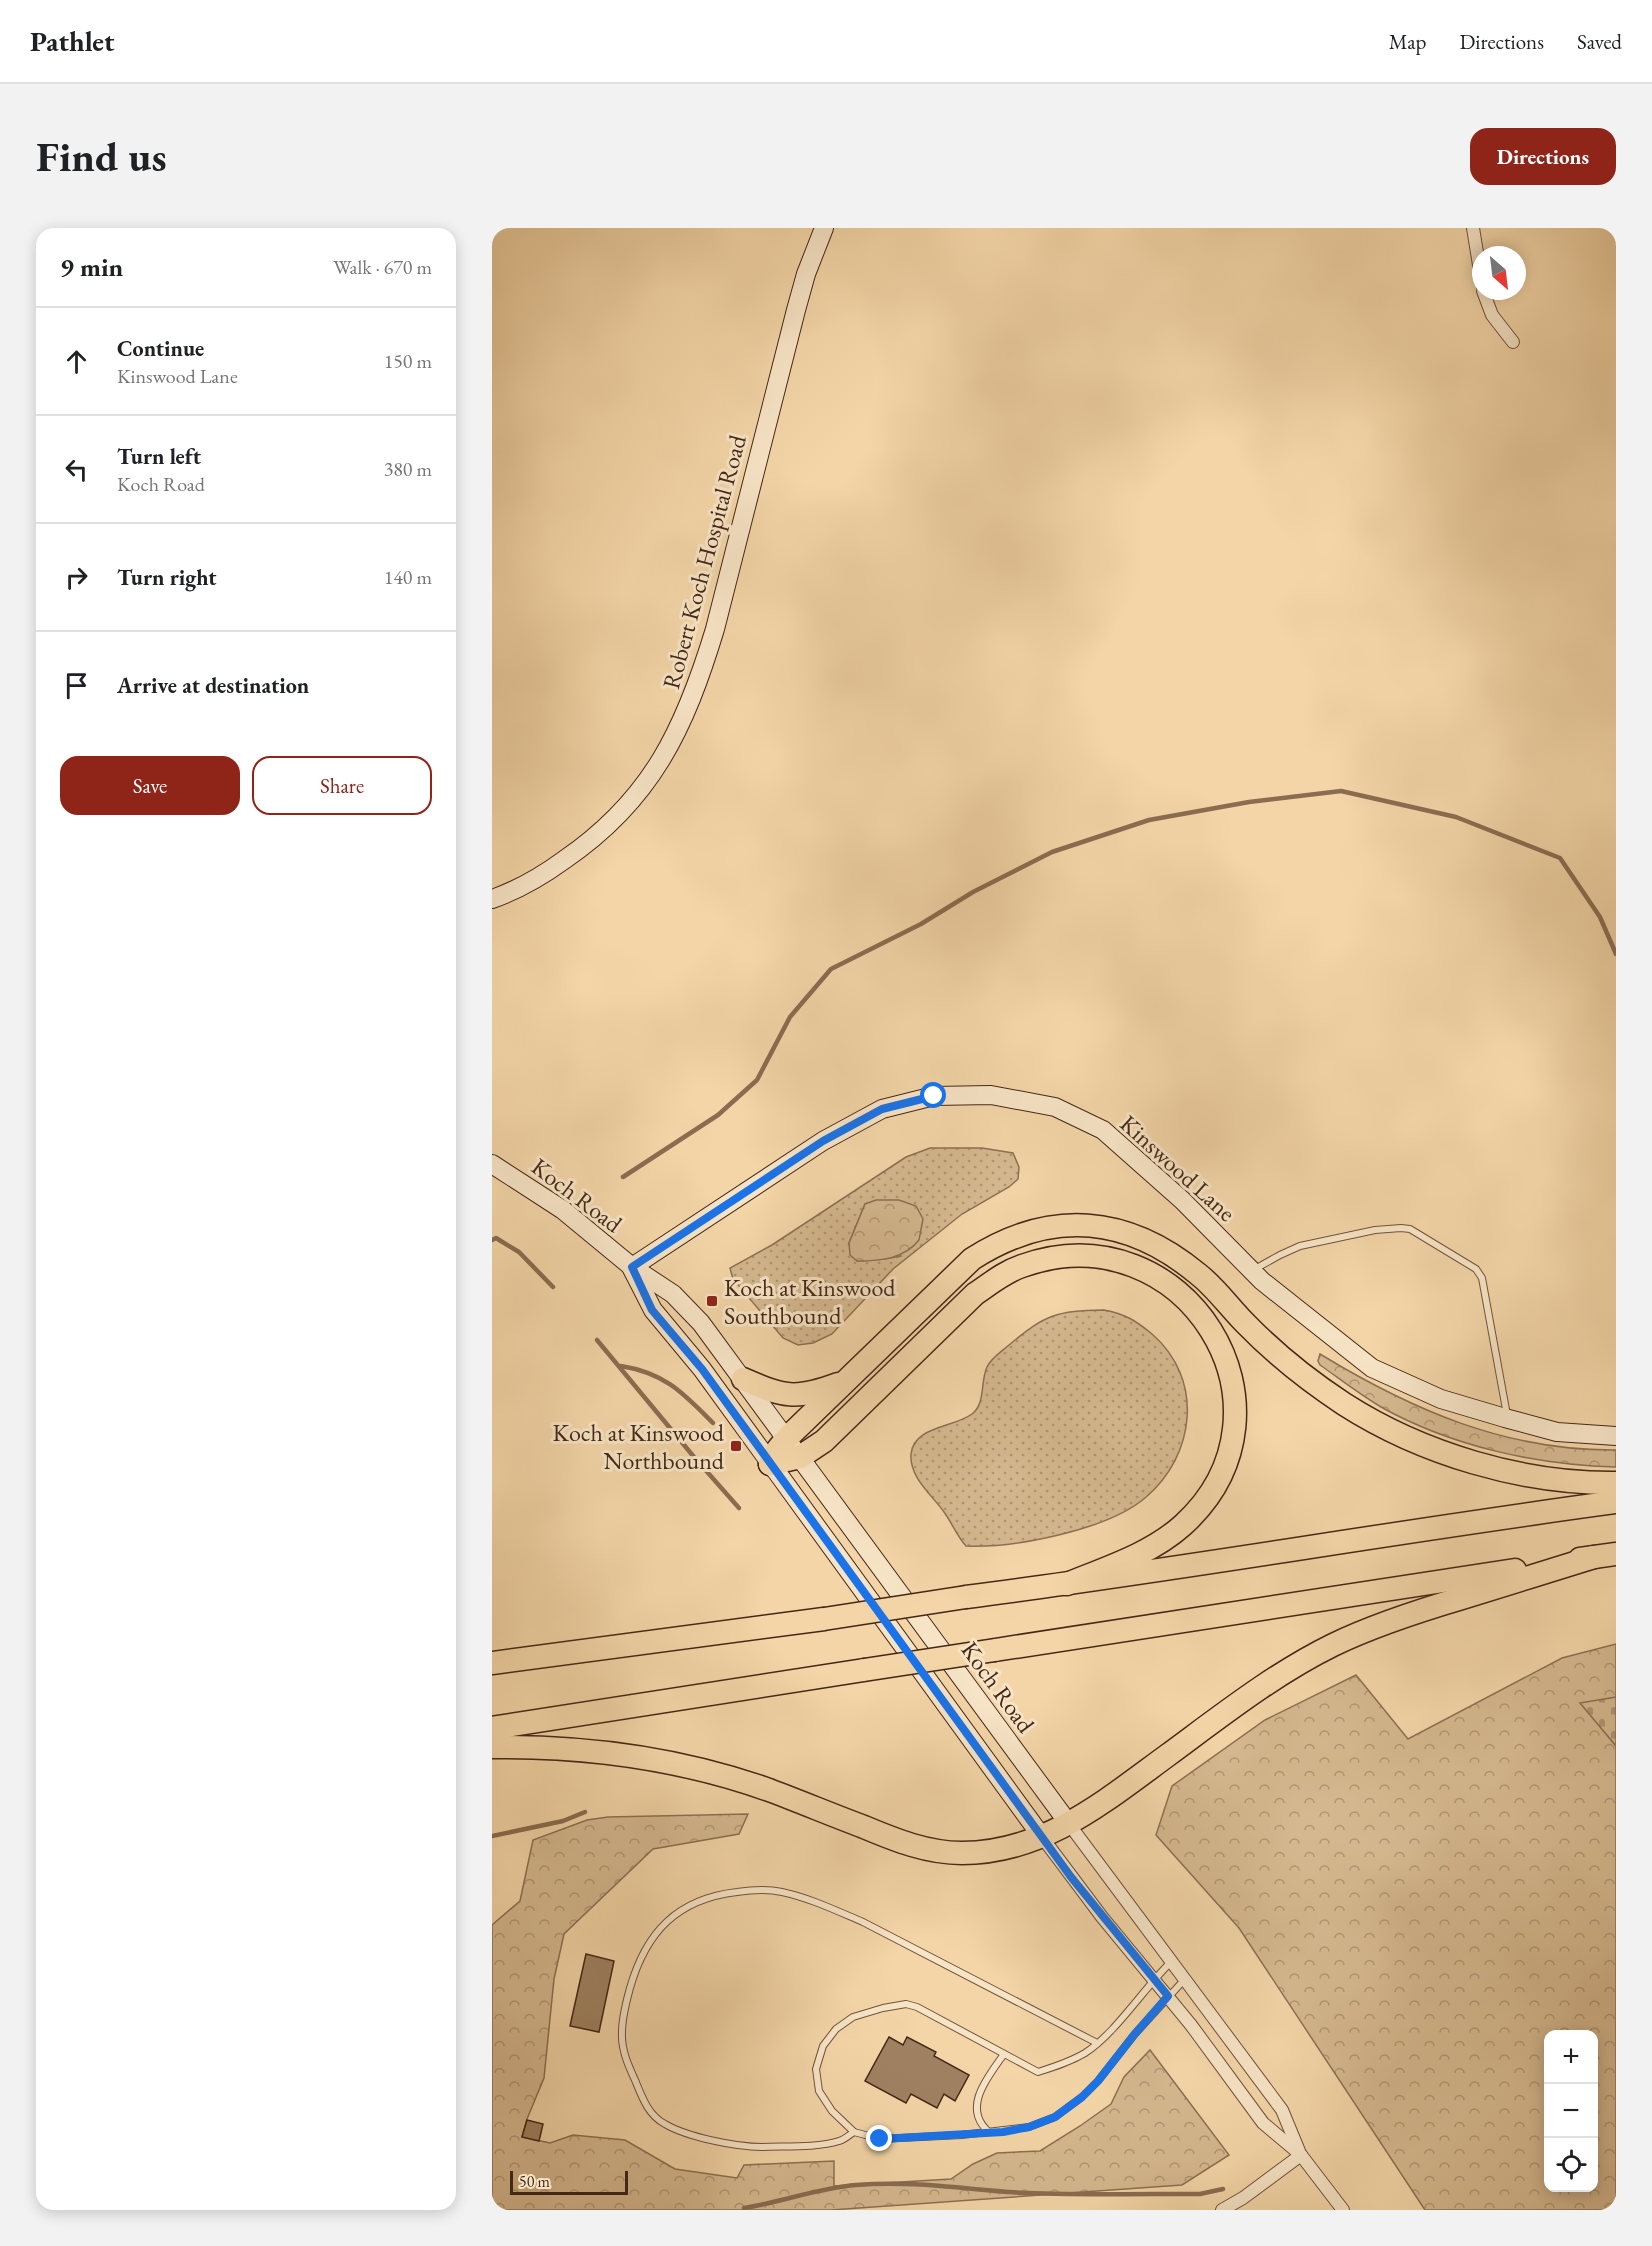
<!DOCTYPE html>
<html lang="en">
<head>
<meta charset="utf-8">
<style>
  :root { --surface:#fff; --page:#f2f2f2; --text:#202124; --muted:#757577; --line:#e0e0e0; --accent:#8f2418 }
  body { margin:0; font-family:"EB Garamond",serif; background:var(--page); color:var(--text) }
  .controls { position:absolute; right:18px; bottom:18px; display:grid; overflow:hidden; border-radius:12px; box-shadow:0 3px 15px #0003 }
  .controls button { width:54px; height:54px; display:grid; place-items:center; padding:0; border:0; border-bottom:2px solid var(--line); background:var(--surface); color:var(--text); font:30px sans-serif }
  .compass { position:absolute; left:980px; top:18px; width:54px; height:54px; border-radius:50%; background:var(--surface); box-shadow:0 3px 15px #0003; rotate:152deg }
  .scale { position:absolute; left:18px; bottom:15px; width:118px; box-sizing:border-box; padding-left:6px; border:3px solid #442817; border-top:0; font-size:16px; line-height:21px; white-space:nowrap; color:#442817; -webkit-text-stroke:4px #f7e4c6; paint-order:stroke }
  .stop { position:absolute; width:18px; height:18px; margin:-14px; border:4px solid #1a73e8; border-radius:50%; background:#fff }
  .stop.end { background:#1a73e8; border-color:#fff; box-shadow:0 2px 6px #0008 }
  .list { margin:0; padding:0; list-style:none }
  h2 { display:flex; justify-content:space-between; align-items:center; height:78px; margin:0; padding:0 24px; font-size:26px }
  h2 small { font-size:20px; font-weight:400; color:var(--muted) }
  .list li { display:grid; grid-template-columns:39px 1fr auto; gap:18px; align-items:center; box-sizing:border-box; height:108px; padding:0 24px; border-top:2px solid var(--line) }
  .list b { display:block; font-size:22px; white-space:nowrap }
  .list p { margin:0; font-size:20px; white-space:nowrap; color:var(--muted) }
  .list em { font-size:20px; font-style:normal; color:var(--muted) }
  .actions { display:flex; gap:12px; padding:18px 24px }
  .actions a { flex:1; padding:14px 0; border:2px solid var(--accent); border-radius:18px; text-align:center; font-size:21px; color:var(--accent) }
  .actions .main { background:var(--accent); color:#fff }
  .icon { flex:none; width:33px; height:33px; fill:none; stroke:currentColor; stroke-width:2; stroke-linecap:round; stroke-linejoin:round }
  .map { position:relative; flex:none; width:1124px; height:1982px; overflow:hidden; border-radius:18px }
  header { display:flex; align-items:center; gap:36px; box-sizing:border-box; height:84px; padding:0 30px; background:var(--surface); border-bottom:2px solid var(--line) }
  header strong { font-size:28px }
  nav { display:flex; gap:33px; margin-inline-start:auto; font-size:21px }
  .intro { display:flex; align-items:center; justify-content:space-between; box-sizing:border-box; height:144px; padding:0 36px }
  h1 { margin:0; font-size:42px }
  .button { padding:15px 27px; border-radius:18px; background:var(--accent); color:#fff; font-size:21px; font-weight:700 }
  main { display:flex; gap:36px; padding:0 36px }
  aside { flex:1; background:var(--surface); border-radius:18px; box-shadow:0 3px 15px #0003 }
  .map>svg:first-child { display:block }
  .grass { fill:url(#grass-dots); stroke:#8c7053; stroke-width:1.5; fill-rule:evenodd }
  .forest { fill:url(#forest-crowns); stroke:#8c7053; stroke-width:1.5; fill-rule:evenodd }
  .cemetery { fill:url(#cemetery-stones); stroke:#8c7053; stroke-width:1.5 }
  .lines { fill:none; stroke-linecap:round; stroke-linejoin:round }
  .stream { stroke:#8a6c50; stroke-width:4.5 }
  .building { fill:#9f8262; stroke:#442817; stroke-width:1.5 }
  .lane-casing { stroke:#70533b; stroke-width:8 }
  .street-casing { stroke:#70533b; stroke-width:14 }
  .secondary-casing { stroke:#442817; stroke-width:20 }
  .highway-casing { stroke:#442817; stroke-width:25 }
  .lane { stroke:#f7e4c6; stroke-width:6 }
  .street { stroke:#f7e4c6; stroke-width:12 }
  .secondary { stroke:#f7e4c6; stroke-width:18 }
  .highway { stroke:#f3d5a7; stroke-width:22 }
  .highway-bridge-casing { stroke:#442817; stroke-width:25; stroke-linecap:butt }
  .highway-bridge { stroke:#f3d5a7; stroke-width:22 }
  .route { stroke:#1a73e8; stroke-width:8 }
  .poi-dot { fill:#8f2418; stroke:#f7e4c6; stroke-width:2 }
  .labels { text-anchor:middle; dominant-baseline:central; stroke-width:6; stroke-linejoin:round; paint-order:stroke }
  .street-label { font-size:24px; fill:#442817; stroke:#f7e4c6 }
  .poi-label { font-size:24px; fill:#442817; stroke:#f7e4c6; text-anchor:start }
</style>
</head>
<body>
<header>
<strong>Pathlet</strong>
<nav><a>Map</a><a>Directions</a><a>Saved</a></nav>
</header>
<div class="intro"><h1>Find us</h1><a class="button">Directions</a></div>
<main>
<aside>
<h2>9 min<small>Walk · 670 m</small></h2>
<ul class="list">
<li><svg class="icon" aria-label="ahead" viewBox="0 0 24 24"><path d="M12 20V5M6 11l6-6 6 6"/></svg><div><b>Continue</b><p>Kinswood Lane</p></div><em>150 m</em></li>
<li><svg class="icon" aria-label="left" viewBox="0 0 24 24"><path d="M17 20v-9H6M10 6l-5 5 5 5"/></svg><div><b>Turn left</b><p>Koch Road</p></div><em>380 m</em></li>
<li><svg class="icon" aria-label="right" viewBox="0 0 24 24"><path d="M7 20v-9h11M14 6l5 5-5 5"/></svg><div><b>Turn right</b></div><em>140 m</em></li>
<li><svg class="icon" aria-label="arrive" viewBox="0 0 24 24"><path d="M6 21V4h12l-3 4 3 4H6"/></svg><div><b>Arrive at destination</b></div></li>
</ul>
<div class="actions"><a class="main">Save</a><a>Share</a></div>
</aside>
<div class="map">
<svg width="1124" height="1982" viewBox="0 0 1124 1982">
  <defs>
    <pattern id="grass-dots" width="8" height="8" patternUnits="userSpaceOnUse" patternTransform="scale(1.5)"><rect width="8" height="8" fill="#d5b88f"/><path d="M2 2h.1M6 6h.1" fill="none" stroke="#ae9674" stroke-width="1.8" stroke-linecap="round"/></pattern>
    <pattern id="forest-crowns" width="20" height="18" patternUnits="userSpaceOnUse" patternTransform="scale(1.5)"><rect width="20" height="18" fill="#d5b88f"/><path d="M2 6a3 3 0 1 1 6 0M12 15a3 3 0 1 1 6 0" fill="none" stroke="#ae9674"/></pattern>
    <pattern id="cemetery-stones" width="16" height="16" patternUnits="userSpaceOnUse" patternTransform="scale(1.5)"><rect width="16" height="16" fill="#d5b88f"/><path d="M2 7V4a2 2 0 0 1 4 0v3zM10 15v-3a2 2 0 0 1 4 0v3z" fill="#ae9674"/></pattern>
  </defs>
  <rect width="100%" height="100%" fill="#f3d5a7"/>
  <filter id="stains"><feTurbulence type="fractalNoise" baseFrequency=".00333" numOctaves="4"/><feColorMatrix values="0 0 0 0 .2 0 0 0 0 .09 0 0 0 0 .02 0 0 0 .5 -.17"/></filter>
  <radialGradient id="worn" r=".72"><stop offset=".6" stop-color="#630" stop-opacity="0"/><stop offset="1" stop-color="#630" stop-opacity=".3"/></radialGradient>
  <g class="grass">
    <path d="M438,920H490L521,925L527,939L526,951L517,959L470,986L401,1041L340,1106L321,1115L306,1117L291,1110L241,1051L238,1040L280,1017L414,929ZM373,976L409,1028L393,1031L365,1033L357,1015Z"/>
    <path d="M612,1082C633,1086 643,1092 660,1106C712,1151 704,1227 653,1270C615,1302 523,1320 474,1318C465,1308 460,1295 452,1284C440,1267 417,1249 419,1226C422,1198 461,1200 480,1186C494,1175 488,1154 495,1139C499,1130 509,1124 517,1117C554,1086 564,1083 612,1082Z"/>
  </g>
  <g class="forest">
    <path d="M384,972H407L424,978L431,991L427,1012C412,1031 388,1033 365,1033L358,1027L357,1015L373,976Z"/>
    <path d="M828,1126C920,1182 1014,1223 1124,1222V1239C1044,1237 959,1218 889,1179C867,1166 848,1151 828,1137L826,1133Z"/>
    <path d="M1124,1416V1982H933L747,1700L664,1607L680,1558L773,1492L864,1447L916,1511L1070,1430ZM1056,1806H1102V1960H1056Z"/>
    <polygon points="256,1586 247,1606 161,1621 72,1706 62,1751 52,1850 35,1891 30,1909 58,1915 81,1907 133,1912 183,1941 245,1950 252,1937 342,1933 342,1958 459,1951 481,1936 505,1925 548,1923 588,1898 619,1876 632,1849 658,1822 737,1927 690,1957 339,1982 0,1982 0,1697 28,1673 41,1612 95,1592 116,1589"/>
  </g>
  <polygon class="cemetery" points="1124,1469 1124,1518 1088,1475"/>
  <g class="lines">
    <g class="stream">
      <polyline points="131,949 226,887 265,852 298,789 339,741 429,696 481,664 560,624 657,592 757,574 849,563 964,589 1068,630 1108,689 1124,726"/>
      <polyline points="0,1012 4,1010 27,1024 61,1059"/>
      <polyline points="105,1112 202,1229 247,1280"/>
      <path d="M129,1138C173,1145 191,1165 221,1195"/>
      <polyline points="0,1608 71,1593 93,1584"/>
      <path d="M252,1980C290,1974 326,1960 364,1957C423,1952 476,1962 533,1965C591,1967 650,1966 708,1966L731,1961"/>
    </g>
  </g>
  <g class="building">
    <polygon points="94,1726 122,1733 107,1804 78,1798"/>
    <polygon points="397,1809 411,1817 415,1809 444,1824 442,1828 477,1847 463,1873 452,1866 445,1880 419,1866 414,1875 373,1853"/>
    <polygon points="35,1892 51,1896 47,1913 30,1909"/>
  </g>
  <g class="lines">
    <defs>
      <g id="lane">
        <polyline points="761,1042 788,1027 808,1018 883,1002 909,1000 918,1001 984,1041 990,1050 1015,1187"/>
        <path d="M679,1734C652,1760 623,1806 593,1825C578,1834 562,1839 546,1844L425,1779L414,1776L391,1780L361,1789L344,1801L331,1818L324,1841L327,1863L340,1883L362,1904L388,1911L470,1907L537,1899L563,1889L590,1869L606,1853L642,1807L692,1752"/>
        <path d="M362,1904C357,1907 352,1912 347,1913C325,1920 293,1918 270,1919C244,1919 195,1909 173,1896C156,1887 150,1869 143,1852C136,1837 129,1821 130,1804C130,1789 134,1775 138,1760C154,1704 185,1671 245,1664C259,1662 276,1661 290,1664C318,1670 345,1683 371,1694L605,1815"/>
        <path d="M497,1904C469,1880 496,1849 512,1826"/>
      </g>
      <g id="street">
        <polyline points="981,0 989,49"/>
        <polyline points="991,63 1000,87 1021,114"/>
        <polyline points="577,1596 790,1882 807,1923"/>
        <polyline points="550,1609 610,1689 699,1797 771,1895 809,1927 851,1982"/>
        <polyline points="730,1982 751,1970 809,1927"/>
      </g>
      <g id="secondary">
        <path d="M0,671C26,662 50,648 72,632C160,572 193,500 223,401L304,82L314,46L332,0"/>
        <polyline points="0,936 71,982 140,1039 181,1066 209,1095 577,1596"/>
        <polyline points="140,1039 331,913 390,881 442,868 499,867 563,879 611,902 690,972 770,1053 880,1140 949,1171 1013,1190 1065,1204 1124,1208"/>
        <polyline points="140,1041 161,1082 210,1141 550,1609"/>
      </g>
      <g id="highway">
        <path d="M251,1151C292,1169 303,1172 346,1156"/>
        <path d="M278,1236L286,1221L295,1210L480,1031C558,981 635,987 706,1046C724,1060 737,1079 753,1095C783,1126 817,1153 852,1176C930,1226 1031,1256 1124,1255"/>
        <path d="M278,1236L308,1229L332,1213L483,1066C498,1056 512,1044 530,1038C692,980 818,1181 691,1297C659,1326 614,1340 575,1356"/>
        <polyline points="1088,1331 1124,1326"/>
        <path d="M474,1369C691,1341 907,1303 1124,1274"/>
        <polyline points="503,1422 1023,1342"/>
        <polyline points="0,1435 332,1391"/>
        <polyline points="0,1500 372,1442"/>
        <path d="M0,1519C95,1518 187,1530 277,1562C309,1574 340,1587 372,1599C403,1612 435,1625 470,1625C552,1625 613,1573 676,1527C729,1488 782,1446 841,1417C882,1397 926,1383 970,1370C1014,1356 1058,1343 1102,1329"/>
      </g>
    </defs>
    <use href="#lane" class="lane-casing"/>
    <use href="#street" class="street-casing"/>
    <use href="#secondary" class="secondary-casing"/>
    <use href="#highway" class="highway-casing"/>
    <use href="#lane" class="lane"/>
    <use href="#street" class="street"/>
    <use href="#secondary" class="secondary"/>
    <use href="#highway" class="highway"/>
    <defs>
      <g id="highway-bridge">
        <polyline points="332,1391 474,1369"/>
        <polyline points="372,1442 503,1422"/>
      </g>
    </defs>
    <use href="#highway-bridge" class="highway-bridge-casing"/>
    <use href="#highway-bridge" class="highway-bridge"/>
  </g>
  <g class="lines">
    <polyline class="route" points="388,1911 511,1904 537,1899 563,1889 590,1869 606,1853 642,1807 676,1768 579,1649 210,1141 160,1082 140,1039 331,913 390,881 442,868"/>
  </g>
  <g class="poi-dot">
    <rect x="214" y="1067" width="12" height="12" rx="3"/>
    <rect x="238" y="1212" width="12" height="12" rx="3"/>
  </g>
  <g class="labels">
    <g class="street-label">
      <text transform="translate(212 334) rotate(-75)">Robert Koch Hospital Road</text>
      <text transform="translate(686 940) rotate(42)">Kinswood Lane</text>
      <text transform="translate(85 967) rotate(37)">Koch Road</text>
      <text transform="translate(506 1459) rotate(54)">Koch Road</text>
    </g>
    <g class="poi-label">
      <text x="232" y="1059">Koch at Kinswood<tspan x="232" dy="28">Southbound</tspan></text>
      <text x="232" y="1204" text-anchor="end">Koch at Kinswood<tspan x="232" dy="28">Northbound</tspan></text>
    </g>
  </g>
  <rect width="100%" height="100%" filter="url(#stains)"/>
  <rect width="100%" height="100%" fill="url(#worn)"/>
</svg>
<div class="controls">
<button>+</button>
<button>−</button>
<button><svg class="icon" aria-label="locate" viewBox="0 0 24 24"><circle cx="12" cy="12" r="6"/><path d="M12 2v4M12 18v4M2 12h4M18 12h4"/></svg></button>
</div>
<svg class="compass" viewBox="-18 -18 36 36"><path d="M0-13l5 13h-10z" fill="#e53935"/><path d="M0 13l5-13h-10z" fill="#757577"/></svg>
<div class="scale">50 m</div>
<div class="stop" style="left:442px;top:868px"></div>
<div class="stop end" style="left:388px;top:1911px"></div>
</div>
</main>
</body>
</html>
